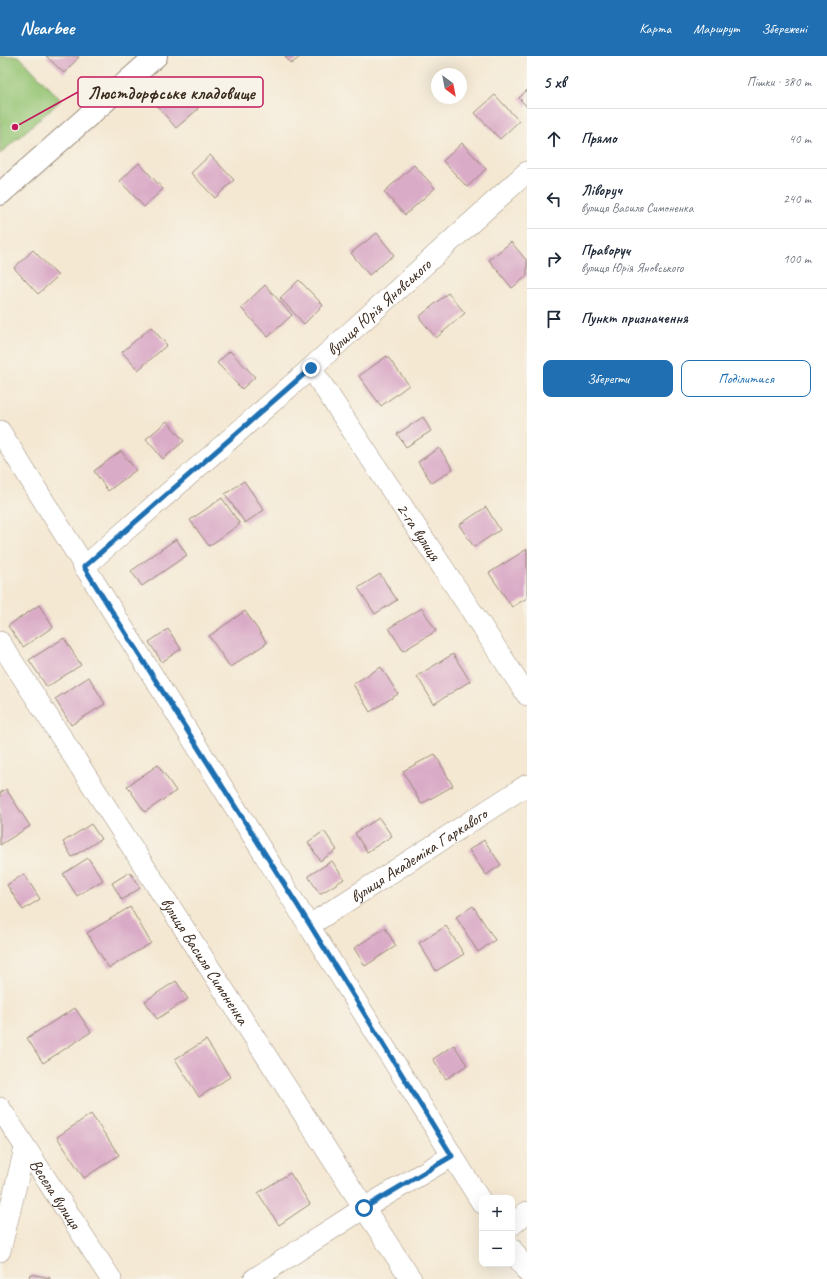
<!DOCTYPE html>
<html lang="uk">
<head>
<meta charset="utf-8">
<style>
  :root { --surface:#fff; --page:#f2f2f3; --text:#1f2937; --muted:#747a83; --line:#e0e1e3; --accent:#1f6fb2 }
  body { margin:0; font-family:Caveat,sans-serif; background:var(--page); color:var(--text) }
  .controls { position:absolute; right:12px; bottom:12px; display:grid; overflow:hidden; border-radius:8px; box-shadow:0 4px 16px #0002 }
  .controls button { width:36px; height:36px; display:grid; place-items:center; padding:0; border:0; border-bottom:1px solid var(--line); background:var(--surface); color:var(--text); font:20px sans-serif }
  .compass { position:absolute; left:431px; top:12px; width:36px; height:36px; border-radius:50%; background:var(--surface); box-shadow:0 4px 16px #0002; rotate:148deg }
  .stop { position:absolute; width:12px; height:12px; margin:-9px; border:3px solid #1f6fb2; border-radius:50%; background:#fff }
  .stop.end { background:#1f6fb2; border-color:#fff; box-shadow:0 1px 4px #0008 }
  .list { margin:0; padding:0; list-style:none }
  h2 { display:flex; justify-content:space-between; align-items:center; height:52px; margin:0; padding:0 16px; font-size:17px }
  h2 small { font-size:13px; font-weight:400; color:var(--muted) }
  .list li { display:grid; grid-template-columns:26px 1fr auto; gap:12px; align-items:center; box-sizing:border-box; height:60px; padding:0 16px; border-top:1px solid var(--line) }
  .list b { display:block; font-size:15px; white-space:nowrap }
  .list p { margin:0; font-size:13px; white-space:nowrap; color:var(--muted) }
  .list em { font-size:13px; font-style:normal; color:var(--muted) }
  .actions { display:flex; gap:8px; padding:12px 16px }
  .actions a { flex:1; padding:9px 0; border:1px solid var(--accent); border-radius:8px; text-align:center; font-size:14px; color:var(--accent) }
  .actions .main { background:var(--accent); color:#fff }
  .icon { flex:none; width:22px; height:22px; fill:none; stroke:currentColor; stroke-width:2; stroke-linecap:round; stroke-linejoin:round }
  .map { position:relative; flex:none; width:527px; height:1223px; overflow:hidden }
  header { display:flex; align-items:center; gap:24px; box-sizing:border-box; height:56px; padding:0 20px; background:var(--accent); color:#fff }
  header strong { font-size:19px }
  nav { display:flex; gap:22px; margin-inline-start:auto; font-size:14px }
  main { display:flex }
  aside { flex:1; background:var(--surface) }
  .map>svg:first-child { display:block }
  .green { fill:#95c574; stroke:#687849 }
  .building { fill:#daabc7 }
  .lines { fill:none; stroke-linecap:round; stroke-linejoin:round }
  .minor-casing { stroke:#988978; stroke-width:22 }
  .tertiary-casing { stroke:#988978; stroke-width:24 }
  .minor { stroke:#fff; stroke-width:21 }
  .tertiary { stroke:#fff; stroke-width:22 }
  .route { stroke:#1f6fb2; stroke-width:5 }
  .labels { text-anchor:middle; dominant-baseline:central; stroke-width:4; stroke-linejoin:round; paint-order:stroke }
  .street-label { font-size:17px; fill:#3b2a1e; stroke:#f7f3e8 }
  .leader { fill:none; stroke:#c2185b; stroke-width:1.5 }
  .callout-dot { fill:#c2185b; stroke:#f7f3e8; stroke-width:1.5 }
  .callout { fill:#f7f3e8; stroke:#c2185b; stroke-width:1.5 }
  .callout-label { font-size:18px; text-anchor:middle; font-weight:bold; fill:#3b2a1e }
</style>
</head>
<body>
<header>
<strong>Nearbee</strong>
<nav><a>Карта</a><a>Маршрут</a><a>Збережені</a></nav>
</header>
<main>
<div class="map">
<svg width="527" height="1223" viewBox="0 0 527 1223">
  <rect width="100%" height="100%" fill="#f7f3e8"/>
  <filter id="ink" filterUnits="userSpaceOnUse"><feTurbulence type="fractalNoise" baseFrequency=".025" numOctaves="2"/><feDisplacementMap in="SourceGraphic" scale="8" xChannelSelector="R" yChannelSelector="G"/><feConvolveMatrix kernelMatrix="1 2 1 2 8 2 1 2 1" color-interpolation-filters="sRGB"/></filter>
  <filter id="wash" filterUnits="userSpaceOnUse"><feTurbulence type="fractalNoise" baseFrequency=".012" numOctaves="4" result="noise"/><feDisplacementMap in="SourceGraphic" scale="16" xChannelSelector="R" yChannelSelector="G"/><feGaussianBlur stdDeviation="0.9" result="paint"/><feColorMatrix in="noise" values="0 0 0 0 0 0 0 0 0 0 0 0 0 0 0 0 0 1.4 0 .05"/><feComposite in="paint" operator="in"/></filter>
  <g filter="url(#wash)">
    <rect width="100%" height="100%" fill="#f4e8d3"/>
    <polygon class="green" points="0,0 19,0 61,44 0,98"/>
    <g id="blocks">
      <g class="building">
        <polygon points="46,0 77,0 79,1 64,17"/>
        <polygon points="285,0 301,0 291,8"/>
        <polygon points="176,26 198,53 176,72 153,45"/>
        <polygon points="527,34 527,51 519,42"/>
        <polygon points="495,39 519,65 500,83 475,57"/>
        <polygon points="462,87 486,113 467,131 443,105"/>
        <polygon points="210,99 234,124 215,142 191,117"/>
        <polygon points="139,107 163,133 144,151 120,125"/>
        <polygon points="414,109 435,132 405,159 384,136"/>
        <polygon points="377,177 394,199 369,219 351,197"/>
        <polygon points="511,186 527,205 527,220 512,232 489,204"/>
        <polygon points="33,194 58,220 38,238 14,212"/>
        <polygon points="299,224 323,249 304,268 280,242"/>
        <polygon points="265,229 292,259 268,281 241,252"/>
        <polygon points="448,237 465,257 436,282 419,261"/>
        <polygon points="151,271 167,289 138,314 122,296"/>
        <polygon points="230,295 255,321 242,333 217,307"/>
        <polygon points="387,300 409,329 381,350 359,320"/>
        <polygon points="423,361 431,375 406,391 397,378"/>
        <polygon points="167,365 184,385 163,403 146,383"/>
        <polygon points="439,392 453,413 432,427 418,406"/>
        <polygon points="121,395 136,414 108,435 94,415"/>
        <polygon points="244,425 264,454 245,467 225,438"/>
        <polygon points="222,442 240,468 209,490 190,464"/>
        <polygon points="486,451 500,474 474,491 459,469"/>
        <polygon points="176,483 187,499 142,530 131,515"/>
        <polygon points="527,493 527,542 512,551 489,517"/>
        <polygon points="380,518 397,544 375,558 358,532"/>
        <polygon points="39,549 53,571 23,591 8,570"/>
        <polygon points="422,552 436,575 403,595 389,572"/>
        <polygon points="245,555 267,587 230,611 209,580"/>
        <polygon points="168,573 181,593 162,606 149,586"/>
        <polygon points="64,582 81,609 47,631 29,604"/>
        <polygon points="453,598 470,625 434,648 417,620"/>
        <polygon points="381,611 398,638 370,656 353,628"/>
        <polygon points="89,621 105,648 71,669 55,643"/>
        <polygon points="435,698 453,730 421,748 403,715"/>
        <polygon points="158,709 176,735 145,756 127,730"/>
        <polygon points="6,733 30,770 0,789 0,737"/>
        <polygon points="379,762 392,780 367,796 355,777"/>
        <polygon points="91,768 101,783 72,801 63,786"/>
        <polygon points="324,775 337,794 320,805 308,786"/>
        <polygon points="484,784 501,809 486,819 469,794"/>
        <polygon points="88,802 103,824 77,840 63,818"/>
        <polygon points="332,805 344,823 320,838 308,820"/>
        <polygon points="130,816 140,832 122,844 112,827"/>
        <polygon points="24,818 40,843 23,854 7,829"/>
        <polygon points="473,850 495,884 478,896 456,861"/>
        <polygon points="130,851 151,887 109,912 87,877"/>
        <polygon points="446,870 464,898 436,915 419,887"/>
        <polygon points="385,872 396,890 365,910 354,892"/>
        <polygon points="176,925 188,943 157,963 145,945"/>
        <polygon points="75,952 91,976 43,1007 27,982"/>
        <polygon points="206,984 230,1021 199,1041 175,1003"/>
        <polygon points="454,989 467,1009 446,1023 433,1003"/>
        <polygon points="91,1058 119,1099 84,1122 57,1081"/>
        <polygon points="290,1117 310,1148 279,1169 258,1137"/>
        <polygon points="30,1218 50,1222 50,1223 29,1223"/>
      </g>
    </g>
  </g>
  <g filter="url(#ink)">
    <use href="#blocks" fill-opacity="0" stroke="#988978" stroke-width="1"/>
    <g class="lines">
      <defs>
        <g id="minor">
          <path id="s1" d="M311,312L527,639"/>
          <polyline points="0,375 482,1147"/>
          <path id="s2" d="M84,511L311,312L527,116"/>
          <path id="s3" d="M0,586L364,1152L411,1223"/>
          <path id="s4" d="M310,869L527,729"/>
          <path id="s5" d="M0,1052L111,1223"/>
          <polyline points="512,1169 527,1156"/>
          <polyline points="512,1193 527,1216"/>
          <polyline points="0,1195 25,1092"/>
          <polyline points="254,1223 364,1152 452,1100"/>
        </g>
        <polyline id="tertiary" points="0,138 156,0"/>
      </defs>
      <use href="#minor" class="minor-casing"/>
      <use href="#tertiary" class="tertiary-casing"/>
      <use href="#minor" class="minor"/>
      <use href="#tertiary" class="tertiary"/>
    </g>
  </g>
  <g class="lines" filter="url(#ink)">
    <polyline class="route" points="311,312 84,511 310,869 452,1100 364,1152"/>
  </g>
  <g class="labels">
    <g class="street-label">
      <text stroke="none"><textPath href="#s2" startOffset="393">вулиця Юрія Яновського</textPath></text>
      <text stroke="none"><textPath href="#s1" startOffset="196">2-га вулиця</textPath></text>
      <text stroke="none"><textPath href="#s4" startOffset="129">вулиця Академіка Гаркавого</textPath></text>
      <text stroke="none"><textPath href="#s3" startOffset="379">вулиця Василя Симоненка</textPath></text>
      <text stroke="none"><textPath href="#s5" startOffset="102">Весела вулиця</textPath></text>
    </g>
  </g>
  <path class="leader" d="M15 71L78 36"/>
  <circle class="callout-dot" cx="15" cy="71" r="4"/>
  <rect class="callout" x="78" y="21" width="185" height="30" rx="4"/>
  <g class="callout-label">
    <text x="171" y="43">Люстдорфське кладовище</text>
  </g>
</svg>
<div class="controls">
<button>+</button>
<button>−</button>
</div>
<svg class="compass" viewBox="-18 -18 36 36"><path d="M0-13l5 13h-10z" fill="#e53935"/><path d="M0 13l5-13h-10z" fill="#747a83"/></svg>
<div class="stop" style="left:364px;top:1152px"></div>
<div class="stop end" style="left:311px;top:312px"></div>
</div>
<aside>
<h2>5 хв<small>Пішки · 380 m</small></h2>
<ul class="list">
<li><svg class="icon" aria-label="ahead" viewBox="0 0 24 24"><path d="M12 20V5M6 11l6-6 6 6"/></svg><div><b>Прямо</b></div><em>40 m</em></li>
<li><svg class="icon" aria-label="left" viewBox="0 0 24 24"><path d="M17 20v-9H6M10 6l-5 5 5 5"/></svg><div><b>Ліворуч</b><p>вулиця Василя Симоненка</p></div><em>240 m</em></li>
<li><svg class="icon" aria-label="right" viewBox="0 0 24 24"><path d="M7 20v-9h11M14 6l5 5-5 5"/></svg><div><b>Праворуч</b><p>вулиця Юрія Яновського</p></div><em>100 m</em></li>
<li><svg class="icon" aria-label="arrive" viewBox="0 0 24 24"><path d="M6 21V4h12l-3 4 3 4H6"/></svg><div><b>Пункт призначення</b></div></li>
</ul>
<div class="actions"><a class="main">Зберегти</a><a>Поділитися</a></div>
</aside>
</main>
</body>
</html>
